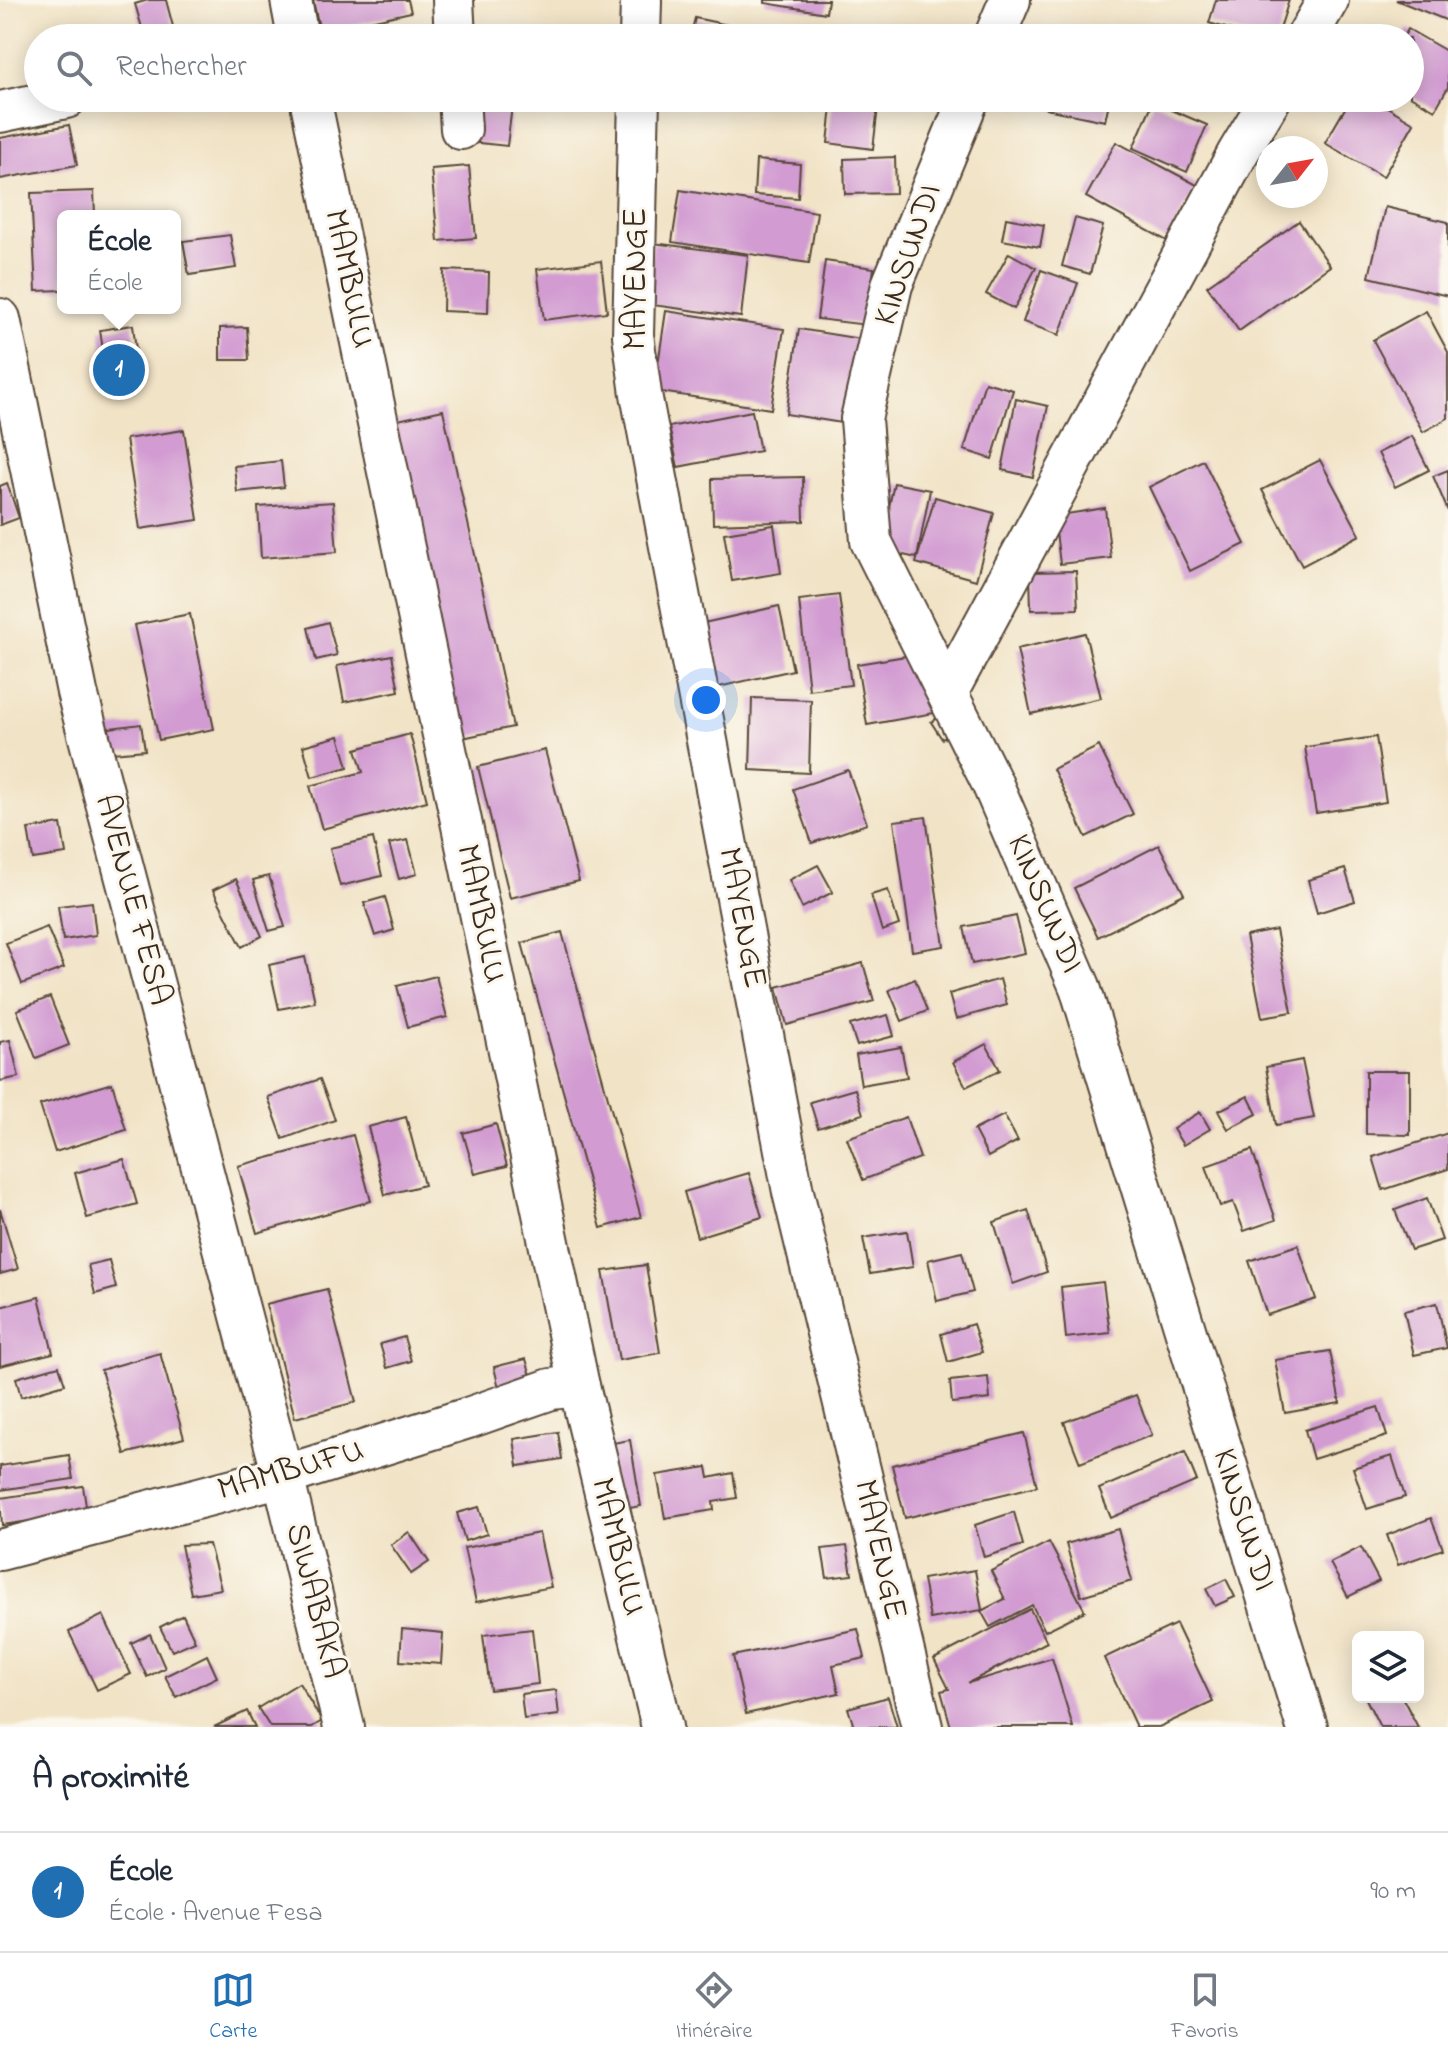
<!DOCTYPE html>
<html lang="fr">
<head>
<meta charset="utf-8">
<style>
  :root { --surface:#fff; --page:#f2f2f3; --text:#1f2937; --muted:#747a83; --line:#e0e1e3; --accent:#1f6fb2 }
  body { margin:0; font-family:"Indie Flower",sans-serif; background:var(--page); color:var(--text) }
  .controls { position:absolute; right:24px; bottom:24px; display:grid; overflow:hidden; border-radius:12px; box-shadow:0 4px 20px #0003 }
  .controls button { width:72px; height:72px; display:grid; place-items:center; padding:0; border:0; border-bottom:2px solid var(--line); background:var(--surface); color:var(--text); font:40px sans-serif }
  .compass { position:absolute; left:1256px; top:136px; width:72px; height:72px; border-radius:50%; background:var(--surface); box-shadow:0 4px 20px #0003; rotate:59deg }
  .you { position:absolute; left:706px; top:700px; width:28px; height:28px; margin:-20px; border:6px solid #fff; border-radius:50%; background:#1a73e8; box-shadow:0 0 0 12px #1a73e833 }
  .badge { display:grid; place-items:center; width:52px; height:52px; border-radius:50%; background:var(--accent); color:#fff; font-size:26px; font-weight:700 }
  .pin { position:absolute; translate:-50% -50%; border:4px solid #fff; box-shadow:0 2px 8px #0006 }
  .popup { position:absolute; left:57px; top:210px; width:124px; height:104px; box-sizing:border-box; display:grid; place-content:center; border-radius:12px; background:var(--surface); filter:drop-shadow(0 2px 6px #0005); font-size:26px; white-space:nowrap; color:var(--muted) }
  .popup b { font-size:30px; color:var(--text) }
  .popup::after { content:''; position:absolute; left:50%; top:100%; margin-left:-16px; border:16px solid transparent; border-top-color:var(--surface) }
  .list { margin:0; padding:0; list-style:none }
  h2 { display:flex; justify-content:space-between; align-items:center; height:104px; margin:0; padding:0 32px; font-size:34px }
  h2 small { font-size:26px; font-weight:400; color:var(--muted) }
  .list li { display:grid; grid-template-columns:52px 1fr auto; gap:24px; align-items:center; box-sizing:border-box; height:120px; padding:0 32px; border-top:2px solid var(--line) }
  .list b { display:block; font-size:30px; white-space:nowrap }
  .list p { margin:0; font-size:26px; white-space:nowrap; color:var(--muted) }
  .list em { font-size:26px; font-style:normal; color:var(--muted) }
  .icon { flex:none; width:44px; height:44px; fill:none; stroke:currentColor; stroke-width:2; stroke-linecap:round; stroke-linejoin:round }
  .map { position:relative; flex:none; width:1448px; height:1727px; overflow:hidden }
  .search { position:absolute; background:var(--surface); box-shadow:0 4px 20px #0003; left:24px; right:24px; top:24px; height:88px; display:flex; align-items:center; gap:20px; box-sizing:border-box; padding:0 28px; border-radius:44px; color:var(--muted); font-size:30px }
  .sheet { height:224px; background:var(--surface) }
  nav { display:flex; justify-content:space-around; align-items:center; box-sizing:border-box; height:112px; border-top:2px solid var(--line); background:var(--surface); font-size:22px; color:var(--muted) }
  nav a { display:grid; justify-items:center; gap:4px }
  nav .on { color:var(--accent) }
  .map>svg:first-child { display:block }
  .building { fill:#d29bd2 }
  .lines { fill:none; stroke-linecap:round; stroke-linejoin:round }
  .street-casing { stroke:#564637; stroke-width:44 }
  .street { stroke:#fff; stroke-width:40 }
  .labels { text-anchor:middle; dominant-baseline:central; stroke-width:6; stroke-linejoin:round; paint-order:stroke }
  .street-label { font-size:34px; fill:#3b2a1e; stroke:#fbf7ec }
</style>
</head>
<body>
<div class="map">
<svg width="1448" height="1727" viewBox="0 0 1448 1727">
  <rect width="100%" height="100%" fill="#fbf7ec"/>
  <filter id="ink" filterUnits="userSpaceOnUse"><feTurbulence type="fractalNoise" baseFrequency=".0125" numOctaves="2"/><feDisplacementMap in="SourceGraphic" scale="16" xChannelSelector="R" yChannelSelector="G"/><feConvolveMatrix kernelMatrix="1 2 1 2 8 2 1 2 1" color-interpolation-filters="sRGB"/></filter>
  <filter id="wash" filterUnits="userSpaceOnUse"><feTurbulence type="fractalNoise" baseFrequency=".006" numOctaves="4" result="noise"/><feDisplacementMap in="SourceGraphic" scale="32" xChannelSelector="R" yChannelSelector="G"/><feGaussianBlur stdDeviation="1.8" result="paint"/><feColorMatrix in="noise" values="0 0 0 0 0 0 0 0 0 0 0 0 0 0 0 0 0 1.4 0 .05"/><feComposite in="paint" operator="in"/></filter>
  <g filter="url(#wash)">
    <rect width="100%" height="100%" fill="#f1e3c6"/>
    <g id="blocks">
      <g class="building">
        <polygon points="148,0 166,0 176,38 145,38 135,4"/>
        <polygon points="313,0 408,0 411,12 320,32"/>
        <polygon points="765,0 828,0 826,13 765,3"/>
        <polygon points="1216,0 1289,0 1277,38 1259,38 1209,23"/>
        <polygon points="1396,0 1448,0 1448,21"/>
        <polygon points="695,18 747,29 745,38 690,38"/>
        <polygon points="1408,29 1448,52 1448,87 1435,110 1410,96 1410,38 1403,38"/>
        <polygon points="404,32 405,38 378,38 378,36"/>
        <polygon points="465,98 513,98 507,146 461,141"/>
        <polygon points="833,98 879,98 873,149 828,143"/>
        <polygon points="1048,98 1110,98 1105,121 1046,109"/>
        <polygon points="1194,98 1222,98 1218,108"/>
        <polygon points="1351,98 1372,98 1414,123 1383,177 1325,143"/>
        <polygon points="1153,102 1207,125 1187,172 1133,148"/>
        <polygon points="69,125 77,165 0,179 0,138"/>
        <polygon points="1116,142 1197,185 1167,241 1086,197"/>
        <polygon points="895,157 896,193 845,194 844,159"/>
        <polygon points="756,160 800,164 798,198 754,195"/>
        <polygon points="469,166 476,238 438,241 431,169"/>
        <polygon points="680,190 817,212 809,263 672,242"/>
        <polygon points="94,191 95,216 63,216 63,290 36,291 31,193"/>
        <polygon points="1385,207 1448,222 1448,296 1369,277"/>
        <polygon points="1006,218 1044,225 1040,247 1002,240"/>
        <polygon points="1075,218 1103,226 1090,274 1062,266"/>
        <polygon points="1299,221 1330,266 1239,331 1207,286"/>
        <polygon points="230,235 236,268 189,275 183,241"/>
        <polygon points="653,243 748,255 741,317 645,304"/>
        <polygon points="1009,253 1036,268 1014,309 986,294"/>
        <polygon points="601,261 607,312 544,320 537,269"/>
        <polygon points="825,261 874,268 867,325 817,319"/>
        <polygon points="444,270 489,272 488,313 443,311"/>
        <polygon points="1041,270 1078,283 1059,335 1023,322"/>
        <polygon points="666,311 784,329 771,409 654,391"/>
        <polygon points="1426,311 1448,352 1448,418 1423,432 1373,340"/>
        <polygon points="133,325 138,367 106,371 100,330"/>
        <polygon points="247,327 249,360 220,360 220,328"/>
        <polygon points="799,329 861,339 848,424 786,414"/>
        <polygon points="985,382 1013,390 992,459 964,450"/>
        <polygon points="1016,399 1048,406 1033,477 1002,470"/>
        <polygon points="443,410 513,727 458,739 389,422"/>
        <polygon points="752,411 760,451 678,467 669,427"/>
        <polygon points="184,430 198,520 140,529 126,439"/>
        <polygon points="1412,436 1429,470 1395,487 1378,453"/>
        <polygon points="1203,460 1245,544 1190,571 1149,487"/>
        <polygon points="1320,460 1360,535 1302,566 1262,490"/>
        <polygon points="281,461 284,487 237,492 234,466"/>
        <polygon points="1448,470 1448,511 1433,476"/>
        <polygon points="803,477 804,521 713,524 712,479"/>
        <polygon points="7,483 19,518 0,525 0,486"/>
        <polygon points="894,483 930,490 917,558 880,550"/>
        <polygon points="935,497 994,513 976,580 916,563"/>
        <polygon points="333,502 337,552 261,558 258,507"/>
        <polygon points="1105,508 1111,558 1060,564 1054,516"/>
        <polygon points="774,525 781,573 732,581 724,533"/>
        <polygon points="1076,571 1078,609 1031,610 1030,572"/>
        <polygon points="839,595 851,685 809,690 799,600"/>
        <polygon points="779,606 793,670 701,691 686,627"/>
        <polygon points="190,614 214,729 159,740 134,625"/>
        <polygon points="328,622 337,655 316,660 308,628"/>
        <polygon points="1085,633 1101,698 1031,714 1017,649"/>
        <polygon points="924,653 934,713 867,725 857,664"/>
        <polygon points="392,655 399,691 344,702 337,666"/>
        <polygon points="752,698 811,700 809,773 750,770"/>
        <polygon points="951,709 962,727 942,739 931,722"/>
        <polygon points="141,724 145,750 112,753 109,728"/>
        <polygon points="410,734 427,801 322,829 310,786 363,772 356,749"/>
        <polygon points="339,736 348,767 312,777 303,746"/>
        <polygon points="1376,737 1386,802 1316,813 1305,747"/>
        <polygon points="1099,746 1133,814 1086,837 1053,769"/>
        <polygon points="545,750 579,881 510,898 478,767"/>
        <polygon points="848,770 867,824 812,843 793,789"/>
        <polygon points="926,817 944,946 912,951 894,821"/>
        <polygon points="61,824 66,854 33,859 28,829"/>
        <polygon points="373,838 382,876 340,886 330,848"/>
        <polygon points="408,840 417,874 399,879 389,844"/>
        <polygon points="1159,845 1184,894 1098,937 1074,888"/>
        <polygon points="818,865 833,892 802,908 789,880"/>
        <polygon points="1345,869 1355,901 1317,913 1308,880"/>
        <polygon points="269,876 285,927 269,931 253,880"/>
        <polygon points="236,879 262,936 242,947 213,890"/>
        <polygon points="888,890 899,925 882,931 871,895"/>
        <polygon points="385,897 394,930 375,936 364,903"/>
        <polygon points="92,902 96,935 63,940 58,906"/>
        <polygon points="1016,916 1025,953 972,964 964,927"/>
        <polygon points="47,927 64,968 22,984 6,943"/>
        <polygon points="1276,930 1292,1012 1262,1017 1246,936"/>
        <polygon points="562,932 641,1217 601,1228 522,943"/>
        <polygon points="305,957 315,1002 279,1009 269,965"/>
        <polygon points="863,963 874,1001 787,1025 777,987"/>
        <polygon points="436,976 447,1017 408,1027 397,986"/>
        <polygon points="915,979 927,1011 902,1021 889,990"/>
        <polygon points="1000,979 1007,1005 956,1019 949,994"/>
        <polygon points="50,997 69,1045 36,1058 17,1010"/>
        <polygon points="888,1015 894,1036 857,1046 850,1025"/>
        <polygon points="10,1040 19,1077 0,1081 0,1042"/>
        <polygon points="986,1044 1000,1070 966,1087 953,1062"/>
        <polygon points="901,1047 907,1077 861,1085 856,1055"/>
        <polygon points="1302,1060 1314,1118 1276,1125 1266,1067"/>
        <polygon points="1366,1071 1410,1071 1410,1135 1366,1134"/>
        <polygon points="320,1079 335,1120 283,1139 268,1097"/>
        <polygon points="112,1083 126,1130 55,1152 40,1105"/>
        <polygon points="855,1089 863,1114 818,1128 810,1102"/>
        <polygon points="1248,1096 1257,1114 1228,1129 1218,1111"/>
        <polygon points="1200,1112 1210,1129 1183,1145 1173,1129"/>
        <polygon points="1004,1115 1018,1141 988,1157 974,1130"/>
        <polygon points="406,1117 424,1185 385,1195 368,1127"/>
        <polygon points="906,1117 920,1158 863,1180 847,1138"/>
        <polygon points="496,1124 507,1166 475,1174 463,1133"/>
        <polygon points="1448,1133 1448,1169 1383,1190 1373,1157"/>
        <polygon points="353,1135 371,1201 257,1233 238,1166"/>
        <polygon points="1252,1150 1276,1220 1244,1231 1233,1202 1220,1206 1206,1166"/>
        <polygon points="124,1159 137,1204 87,1218 75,1173"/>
        <polygon points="749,1173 762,1217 697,1237 684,1192"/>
        <polygon points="1427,1198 1442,1240 1411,1250 1395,1210"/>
        <polygon points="0,1209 18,1269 0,1274"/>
        <polygon points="1028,1210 1047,1272 1013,1284 994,1222"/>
        <polygon points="907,1231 913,1267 870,1274 863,1238"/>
        <polygon points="1298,1245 1316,1299 1267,1315 1249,1261"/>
        <polygon points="962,1252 973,1292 937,1301 928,1260"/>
        <polygon points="109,1260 116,1288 95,1294 88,1265"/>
        <polygon points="646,1265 660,1353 619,1360 603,1271"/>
        <polygon points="1103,1282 1110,1333 1066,1338 1061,1287"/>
        <polygon points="327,1289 356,1402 295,1418 266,1304"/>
        <polygon points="39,1297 53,1353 0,1366 0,1307"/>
        <polygon points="1437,1303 1447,1348 1414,1355 1404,1311"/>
        <polygon points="973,1324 982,1352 948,1362 941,1334"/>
        <polygon points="404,1337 411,1361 387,1368 380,1344"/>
        <polygon points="1330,1351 1340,1403 1285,1413 1275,1360"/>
        <polygon points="160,1353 184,1438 125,1454 101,1370"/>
        <polygon points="526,1359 532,1379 499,1388 494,1367"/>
        <polygon points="59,1366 65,1384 21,1397 16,1378"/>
        <polygon points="988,1377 990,1399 952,1403 950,1381"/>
        <polygon points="1136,1395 1152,1435 1080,1463 1064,1422"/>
        <polygon points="1378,1407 1387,1436 1313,1459 1305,1430"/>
        <polygon points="558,1432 562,1459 518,1466 514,1439"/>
        <polygon points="1024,1433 1037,1486 905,1518 892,1465"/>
        <polygon points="630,1440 641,1506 618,1510 607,1444"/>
        <polygon points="1185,1452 1197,1481 1111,1518 1099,1489"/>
        <polygon points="69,1455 73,1479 0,1490 0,1466"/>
        <polygon points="1392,1456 1405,1497 1367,1509 1353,1468"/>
        <polygon points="707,1467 709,1478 733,1473 737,1498 713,1502 714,1510 665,1518 657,1475"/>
        <polygon points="83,1486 87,1513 2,1525 0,1498"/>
        <polygon points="479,1507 487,1534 465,1541 457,1513"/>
        <polygon points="1014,1512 1023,1545 984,1557 975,1525"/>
        <polygon points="1431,1518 1443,1549 1398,1565 1387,1535"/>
        <polygon points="1118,1529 1132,1581 1081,1596 1066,1544"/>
        <polygon points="409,1532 429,1562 411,1574 391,1545"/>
        <polygon points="539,1533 551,1587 476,1602 464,1548"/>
        <polygon points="1049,1542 1085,1611 1045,1631 1032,1605 990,1627 981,1611 1005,1599 991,1571"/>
        <polygon points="209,1544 221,1589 191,1594 181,1545"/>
        <polygon points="847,1546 852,1575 827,1578 822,1549"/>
        <polygon points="1361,1547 1379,1581 1348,1597 1330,1563"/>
        <polygon points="975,1570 982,1610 930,1619 923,1579"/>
        <polygon points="1226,1579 1235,1597 1215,1606 1206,1589"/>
        <polygon points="1030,1609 1047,1642 968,1683 1052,1658 1073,1727 951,1727 941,1691 949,1689 934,1659"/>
        <polygon points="103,1615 131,1674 97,1690 69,1632"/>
        <polygon points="183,1615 195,1641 172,1651 160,1627"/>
        <polygon points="1176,1624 1213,1702 1159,1727 1136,1727 1104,1658"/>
        <polygon points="402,1629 443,1633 441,1664 400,1661"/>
        <polygon points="532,1629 538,1684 490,1690 483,1635"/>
        <polygon points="858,1629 865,1658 833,1665 839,1693 746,1714 733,1656"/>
        <polygon points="150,1634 165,1668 147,1677 131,1643"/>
        <polygon points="207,1655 217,1677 176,1697 165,1676"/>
        <polygon points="299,1683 322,1721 312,1727 270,1727 258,1708"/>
        <polygon points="556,1690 559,1715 524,1719 521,1694"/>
        <polygon points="888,1697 897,1727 854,1727 848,1708"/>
        <polygon points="1365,1697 1402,1697 1418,1727 1380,1727"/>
        <polygon points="247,1711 255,1727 214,1727"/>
      </g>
    </g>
  </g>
  <g filter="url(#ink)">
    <use href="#blocks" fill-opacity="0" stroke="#564637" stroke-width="2"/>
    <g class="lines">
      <defs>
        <g id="street">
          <polyline points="291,0 298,38"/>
          <polyline points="453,0 455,38"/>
          <polyline points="640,38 641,0"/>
          <polyline points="994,38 1010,0"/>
          <polyline points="1306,38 1328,0"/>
          <polyline points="310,98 579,1386 662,1727"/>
          <polyline points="459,98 461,129"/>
          <polyline points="639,98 633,335 641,394 793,1192 922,1727"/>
          <polyline points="969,98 892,285 861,419 871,541 992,783 1080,987 1307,1727"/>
          <polyline points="0,112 66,98"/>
          <polyline points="0,319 77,692 283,1476 344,1727"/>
          <polyline points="948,691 1238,153 1271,98"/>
          <polyline points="0,1550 283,1476 468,1418 551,1389 579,1386"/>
        </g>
      </defs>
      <use href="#street" class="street-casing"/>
      <use href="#street" class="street"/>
    </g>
  </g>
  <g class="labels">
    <g class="street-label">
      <text transform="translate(909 255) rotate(-71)">KINSUNDI</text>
      <text transform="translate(348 279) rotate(78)">MAMBULU</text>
      <text transform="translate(637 279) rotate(-90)">MAYENGE</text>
      <text transform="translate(132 900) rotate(75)">AVENUE FESA</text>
      <text transform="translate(1044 904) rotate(67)">KINSUNDI</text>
      <text transform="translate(480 914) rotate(78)">MAMBULU</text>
      <text transform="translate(741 918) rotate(79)">MAYENGE</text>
      <text transform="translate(291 1471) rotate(-16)">MAMBUFU</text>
      <text transform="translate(1243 1520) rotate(73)">KINSUNDI</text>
      <text transform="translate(617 1547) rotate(76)">MAMBULU</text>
      <text transform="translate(879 1550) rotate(77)">MAYENGE</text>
      <text transform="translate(314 1601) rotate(76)">SIWABAKA</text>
    </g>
  </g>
</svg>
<div class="controls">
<button><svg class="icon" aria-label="layers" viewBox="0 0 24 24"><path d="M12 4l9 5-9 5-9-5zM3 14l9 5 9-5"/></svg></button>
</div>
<svg class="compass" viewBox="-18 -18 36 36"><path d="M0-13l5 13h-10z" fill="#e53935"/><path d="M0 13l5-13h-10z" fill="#747a83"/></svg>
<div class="you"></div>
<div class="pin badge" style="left:119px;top:370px">1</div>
<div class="popup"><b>École</b>École</div>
<div class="search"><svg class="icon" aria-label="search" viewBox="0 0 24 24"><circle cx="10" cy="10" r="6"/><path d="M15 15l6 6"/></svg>Rechercher</div>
</div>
<section class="sheet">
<h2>À proximité<small></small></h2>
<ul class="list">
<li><span class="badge">1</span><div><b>École</b><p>École · Avenue Fesa</p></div><em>90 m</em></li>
</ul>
</section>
<nav>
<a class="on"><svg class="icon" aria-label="map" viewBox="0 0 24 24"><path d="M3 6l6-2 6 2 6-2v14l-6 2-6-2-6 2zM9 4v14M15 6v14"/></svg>Carte</a>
<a><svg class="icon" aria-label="directions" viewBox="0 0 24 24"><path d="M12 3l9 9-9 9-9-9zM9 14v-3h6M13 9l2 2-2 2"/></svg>Itinéraire</a>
<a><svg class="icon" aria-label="saved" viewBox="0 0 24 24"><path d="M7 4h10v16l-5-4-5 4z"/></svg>Favoris</a>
</nav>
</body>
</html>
